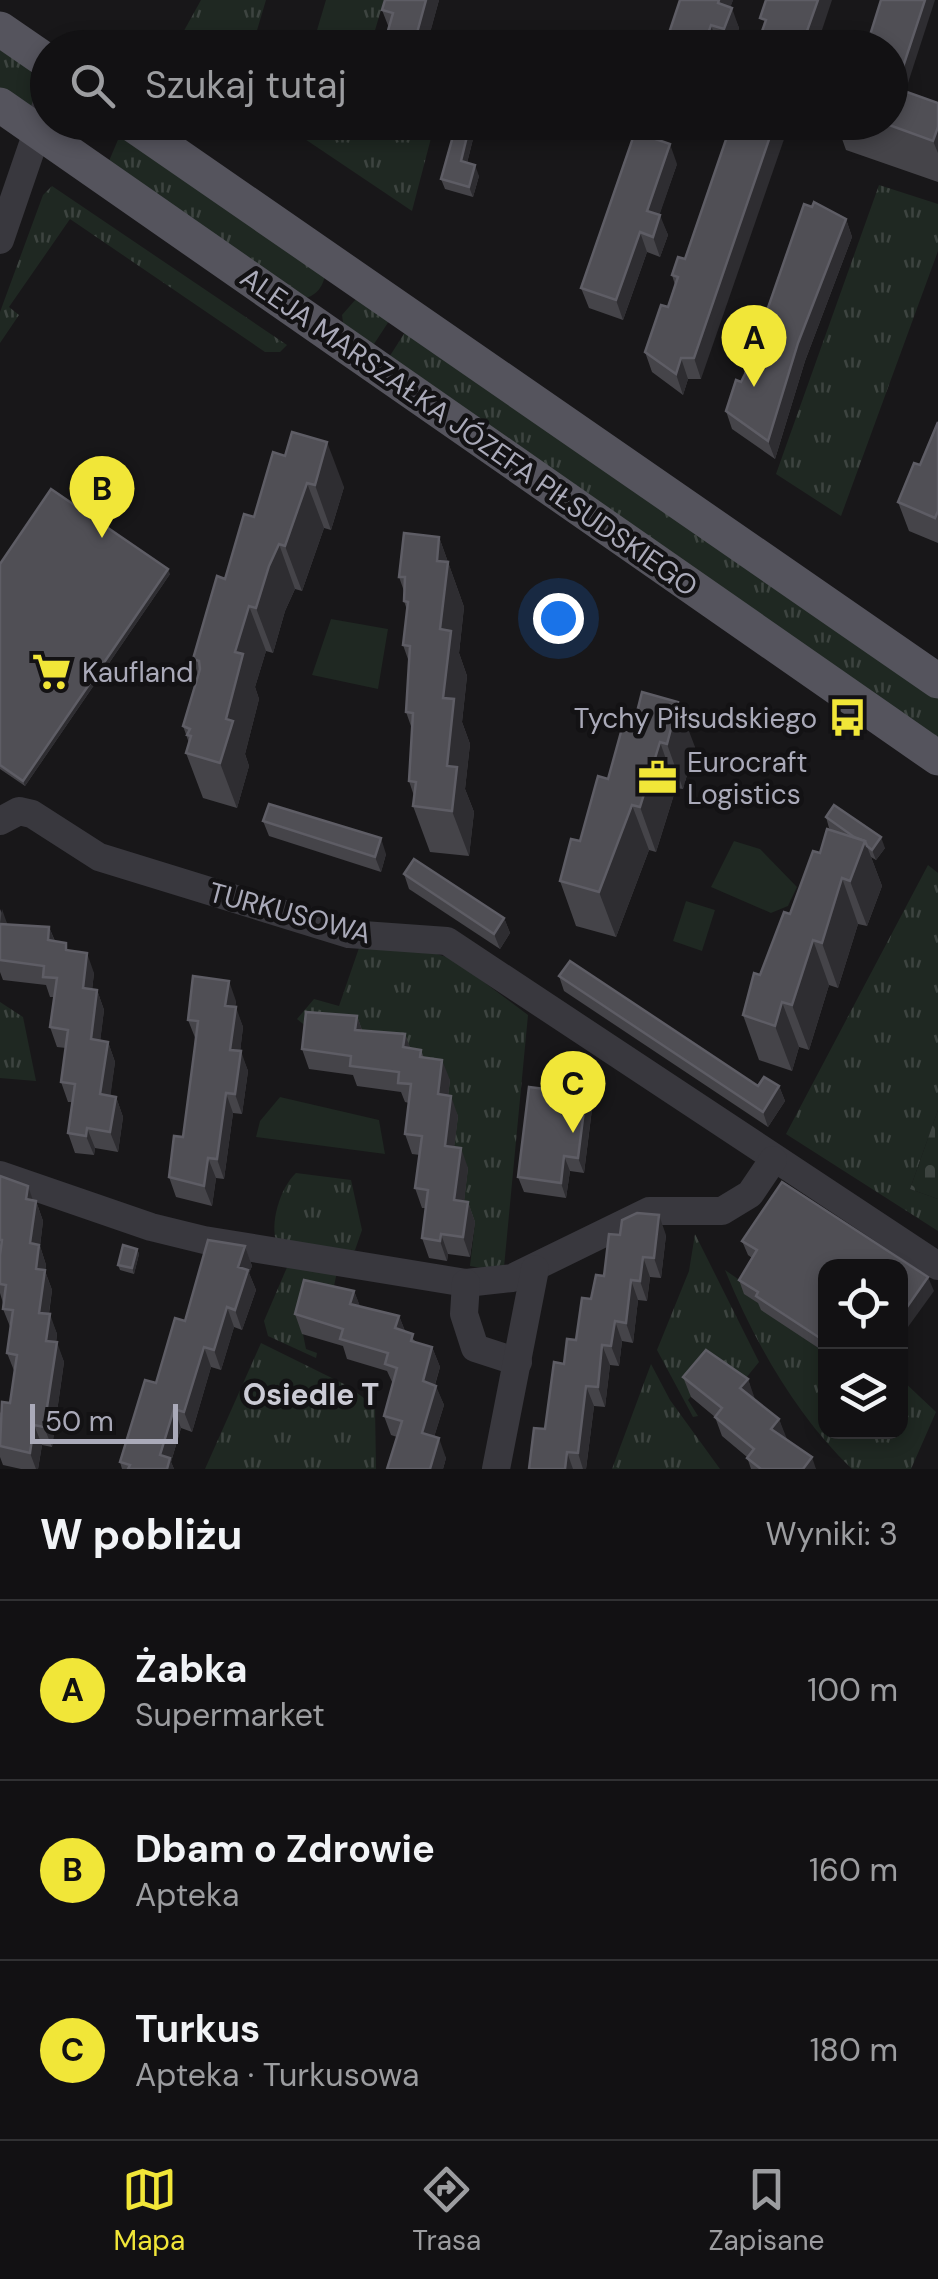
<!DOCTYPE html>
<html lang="pl">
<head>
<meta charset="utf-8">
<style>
  :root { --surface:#121113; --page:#1b1a1c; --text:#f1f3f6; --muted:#9c9da0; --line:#313133; --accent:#f1e638 }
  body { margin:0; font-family:"DM Sans",sans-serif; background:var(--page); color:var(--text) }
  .controls { position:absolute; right:30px; bottom:30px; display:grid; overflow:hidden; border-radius:20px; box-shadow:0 5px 15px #0003 }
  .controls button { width:90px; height:90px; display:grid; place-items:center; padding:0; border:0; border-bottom:2px solid var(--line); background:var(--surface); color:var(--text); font:50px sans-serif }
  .scale { position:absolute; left:30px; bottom:25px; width:148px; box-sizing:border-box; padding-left:10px; border:5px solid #aaaab9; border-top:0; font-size:28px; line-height:35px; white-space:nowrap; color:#aaaab9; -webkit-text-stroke:8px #131214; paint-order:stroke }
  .you { position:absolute; left:558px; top:618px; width:35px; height:35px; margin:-25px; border:8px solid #fff; border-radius:50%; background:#1a73e8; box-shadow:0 0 0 15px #1a73e833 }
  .badge { display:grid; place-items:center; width:65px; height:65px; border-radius:50%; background:var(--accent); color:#111; font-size:32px; font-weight:700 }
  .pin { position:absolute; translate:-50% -82px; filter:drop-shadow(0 2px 5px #0008) }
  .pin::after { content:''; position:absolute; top:52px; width:35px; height:30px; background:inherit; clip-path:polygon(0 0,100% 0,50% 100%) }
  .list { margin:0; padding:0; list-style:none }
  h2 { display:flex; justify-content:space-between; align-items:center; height:130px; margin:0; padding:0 40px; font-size:42px }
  h2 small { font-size:32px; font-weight:400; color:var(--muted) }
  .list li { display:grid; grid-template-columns:65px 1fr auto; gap:30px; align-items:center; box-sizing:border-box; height:180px; padding:0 40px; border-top:2px solid var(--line) }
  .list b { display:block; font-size:38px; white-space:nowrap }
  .list p { margin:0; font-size:32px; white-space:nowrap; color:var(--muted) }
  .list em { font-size:32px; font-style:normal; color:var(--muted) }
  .icon { flex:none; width:55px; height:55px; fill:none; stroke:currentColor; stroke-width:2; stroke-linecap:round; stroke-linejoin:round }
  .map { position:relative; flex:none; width:938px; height:1469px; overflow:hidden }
  .search { position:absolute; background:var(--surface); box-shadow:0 5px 15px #0003; left:30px; right:30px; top:30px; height:110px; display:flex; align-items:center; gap:25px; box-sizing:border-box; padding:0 35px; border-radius:55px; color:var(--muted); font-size:38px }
  .sheet { height:670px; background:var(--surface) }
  nav { display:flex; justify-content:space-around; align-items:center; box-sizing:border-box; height:140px; border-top:2px solid var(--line); background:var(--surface); font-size:28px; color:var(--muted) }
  nav a { display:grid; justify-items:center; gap:5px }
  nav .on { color:var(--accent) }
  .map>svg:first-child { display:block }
  .grass { fill:url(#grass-tufts) }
  .cemetery { fill:url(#cemetery-stones) }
  .park { fill:#1f2822 }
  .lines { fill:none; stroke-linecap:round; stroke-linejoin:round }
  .minor { stroke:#39383e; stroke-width:28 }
  .major { stroke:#55545d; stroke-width:35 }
  .wall { fill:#454449 }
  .shaded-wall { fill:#2e2d31 }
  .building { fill:#504f55; stroke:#5e5d65; stroke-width:2.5 }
  .labels { text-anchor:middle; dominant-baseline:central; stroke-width:9; stroke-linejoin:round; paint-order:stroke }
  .street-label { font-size:28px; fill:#aaaab9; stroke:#131214 }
  .poi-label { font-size:28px; fill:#aaaab9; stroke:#131214; text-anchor:start }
  .neighbourhood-label { font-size:30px; font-weight:bold; fill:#cbcbd5; stroke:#131214 }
</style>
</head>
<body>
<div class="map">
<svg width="938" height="1469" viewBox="0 0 938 1469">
  <defs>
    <pattern id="grass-tufts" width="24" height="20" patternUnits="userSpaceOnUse" patternTransform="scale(2.5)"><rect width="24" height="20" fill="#1f2822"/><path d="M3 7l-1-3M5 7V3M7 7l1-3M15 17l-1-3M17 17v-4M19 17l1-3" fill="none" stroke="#3d4440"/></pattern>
    <pattern id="cemetery-stones" width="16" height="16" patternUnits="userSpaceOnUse" patternTransform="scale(2.5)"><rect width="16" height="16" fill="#1f2822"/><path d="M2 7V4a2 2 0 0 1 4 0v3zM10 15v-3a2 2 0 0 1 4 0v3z" fill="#3d4440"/></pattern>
  </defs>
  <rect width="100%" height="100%" fill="#181719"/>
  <g class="grass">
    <polygon points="201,0 266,0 252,47 175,47"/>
    <polygon points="326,0 384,0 370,47 312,47"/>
    <path d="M0,40C25,64 43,76 41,112L0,92Z"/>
    <polygon points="291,123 383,123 431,138 412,211 290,129"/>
    <path d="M120,135L325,276C321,291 314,297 298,300L109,161Z"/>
    <polygon points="879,185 938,204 938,251 841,516 776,474"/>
    <polygon points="52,186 287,345 280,352 265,352 70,219 9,307 19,315 0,343 0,312 43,195"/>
    <polygon points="356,299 393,315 370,350 344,329 342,315"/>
    <polygon points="409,326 938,695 938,745 386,362"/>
    <polygon points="928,865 938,873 938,1110 910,1189 938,1199 938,1231 786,1134"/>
    <polygon points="359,948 427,951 453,959 528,1015 504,1267 494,1270 470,1266 475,1222 458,1219 427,1090 313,1032 297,1019 314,999 339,1006"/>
    <polygon points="0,1002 23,1017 36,1081 0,1078"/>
    <path d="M296,1173L351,1180L362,1230L355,1250L345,1255L277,1244C269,1224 280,1188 296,1173Z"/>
    <polygon points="695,1234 759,1362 741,1384 713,1370 688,1400 698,1416 693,1417 657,1350 689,1271"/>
    <polygon points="291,1258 338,1267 330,1305 303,1334 306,1349 317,1353 316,1358 268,1336 264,1321"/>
    <path d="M725,1270L748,1286L763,1306L825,1353L826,1432H900L901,1379L936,1412L911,1469H852C796,1416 754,1341 725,1270Z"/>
    <polygon points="261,1343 346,1385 375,1406 376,1469 205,1469"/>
    <polygon points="651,1364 670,1400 720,1469 612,1469"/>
  </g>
  <polygon class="cemetery" points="938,1110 938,1199 910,1189"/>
  <g class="park">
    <polygon points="331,619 388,629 378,689 312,675"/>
    <polygon points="734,841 760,849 797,887 788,906 771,913 711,887"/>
    <polygon points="686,901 715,910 702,951 673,941"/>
    <polygon points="280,1097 379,1120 385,1154 256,1137 260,1121"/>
  </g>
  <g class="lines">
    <g class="minor">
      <polyline points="0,240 48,100"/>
      <polyline points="0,821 19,811 32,814 99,857 349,934 447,941 938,1266"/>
      <polyline points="0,1175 151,1227 204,1240 466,1283 512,1278 649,1211 722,1211 750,1194 773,1160"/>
      <polyline points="466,1283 464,1314 475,1348 518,1362"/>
      <polyline points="496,1469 535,1269"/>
    </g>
    <g class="major">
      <polyline points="0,29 48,62"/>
      <polyline points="0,105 938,758"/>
      <polyline points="129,122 938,681"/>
    </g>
  </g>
  <g class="wall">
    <polygon points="385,0 439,0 429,36 431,37 435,48 383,48 389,28 382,10"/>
    <polygon points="680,0 733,0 730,7 739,28 732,48 718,45 717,48 664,48"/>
    <polygon points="881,0 907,86 890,80 890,48"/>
    <polygon points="938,103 938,182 846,150 836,122 890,122"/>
    <polygon points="474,135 467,163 479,176 473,197 445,189 441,179"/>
    <polygon points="677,164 659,215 668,235 660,257 647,252 623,320 589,308 581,288"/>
    <polygon points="846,219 852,237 805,361 775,459 732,429 726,411 741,382"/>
    <polygon points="685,259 701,379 688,379 683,395 652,372 645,352 668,307 675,285 672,275"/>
    <polygon points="938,422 938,543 909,531 898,502 920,465"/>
    <polygon points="273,452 344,487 331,530 324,528 302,591 295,589 285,611 273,653 266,651 255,687 259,699 245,754 249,766 237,808 203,798 186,753 189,743 183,726 198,675 193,659 225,579 254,517"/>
    <polygon points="439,537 464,607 459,653 467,676 462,722 470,744 465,789 474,812 469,856 430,852 413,806 414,796 409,781 412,729 406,712 409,662 403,645 407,610 404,601 404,591 399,577"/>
    <polygon points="0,564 170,574 25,786 0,769"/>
    <polygon points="626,714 695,747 683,789 676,788 656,852 649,850 616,937 576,926 560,881 580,841 608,779"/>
    <polygon points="826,817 885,848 876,860 871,857 882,886 867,926 858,924 838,988 829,985 809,1050 799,1047 792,1071 759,1060 743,1015 790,914 820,853 833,831 829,828"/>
    <polygon points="263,821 386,854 381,872 269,836"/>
    <polygon points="404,874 504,918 510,933 500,949 409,889"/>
    <polygon points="0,909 7,924 49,927 55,941 69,951 94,973 92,990 97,990 104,1010 100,1041 108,1042 115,1062 110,1096 116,1097 123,1117 118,1152 95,1148 94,1155 75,1153 68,1133 72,1102 68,1102 61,1082 66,1048 57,1047 50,1027 54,997 50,997 46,985 3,980 0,972"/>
    <polygon points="559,976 758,1086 779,1086 785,1101 768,1127 564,991"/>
    <polygon points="236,1001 235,1007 243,1027 240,1051 248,1071 242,1114 233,1113 224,1179 216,1178 212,1206 176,1197 169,1177 183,1137 196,1040 188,1020"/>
    <polygon points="357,1016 362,1030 405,1034 410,1048 421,1050 424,1058 450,1080 448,1096 458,1116 454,1147 468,1168 464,1201 468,1202 475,1222 470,1257 448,1254 447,1261 429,1258 422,1238 426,1208 422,1208 415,1188 420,1155 412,1154 405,1134 409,1103 405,1102 401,1092 357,1086 353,1075 309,1069 302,1049"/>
    <polygon points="592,1109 584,1173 570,1171 566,1198 524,1192 518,1177"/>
    <polygon points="0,1176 36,1201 43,1221 40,1246 46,1265 45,1271 52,1290 49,1314 57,1334 56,1342 64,1362 52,1447 42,1445 38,1469 21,1469 3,1465 0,1457 0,1413 10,1403 15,1373 7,1353 11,1329 3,1309 3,1303 0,1293"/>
    <polygon points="666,1235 661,1278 650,1277 647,1301 638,1300 633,1343 622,1341 619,1366 610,1365 605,1407 594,1406 586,1469 529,1469 545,1429 564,1364 576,1340 591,1299 604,1276"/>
    <polygon points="742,1241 934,1291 826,1266 826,1353 761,1310 758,1303 744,1294 739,1280 752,1258 748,1255"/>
    <polygon points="245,1246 252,1266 249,1273 256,1290 242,1330 234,1327 221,1370 211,1367 192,1432 181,1428 171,1462 174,1469 122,1469 120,1462 185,1321"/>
    <polygon points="137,1249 139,1254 134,1274 120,1270 118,1265"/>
    <polygon points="354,1291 360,1307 399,1316 405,1331 416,1342 432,1347 440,1367 435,1385 444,1405 434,1437 446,1458 443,1469 387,1469 397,1437 391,1435 384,1416 393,1384 387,1371 347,1359 343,1346 302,1334 295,1314"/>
    <polygon points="683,1377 748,1379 754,1400 779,1419 786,1440 816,1469 751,1469 747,1457 722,1436 715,1417 691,1397"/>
  </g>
  <g class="shaded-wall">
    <polygon points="426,0 439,0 426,48 417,33"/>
    <polygon points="719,0 733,0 725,23 718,3"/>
    <polygon points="818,0 832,0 816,48 801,48"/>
    <polygon points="925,0 935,0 907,86 902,70"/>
    <polygon points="732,8 739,28 731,48 724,29"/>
    <polygon points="711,25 718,45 717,48 703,48"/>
    <polygon points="775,122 790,122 701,379 694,358"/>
    <polygon points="470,124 474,135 465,171 461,161"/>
    <polygon points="938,127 938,153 933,141"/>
    <polygon points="670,144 677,164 654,231 647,211"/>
    <polygon points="475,165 479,176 473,197 469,187"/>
    <polygon points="660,215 668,235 660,257 653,237"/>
    <polygon points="846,219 852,237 805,361 775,459 768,441 798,343"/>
    <polygon points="640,232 647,252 623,320 616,300"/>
    <polygon points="681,358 688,379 683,395 676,374"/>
    <polygon points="327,442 344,487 331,530 315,485"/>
    <polygon points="307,483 324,528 302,591 285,546"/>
    <polygon points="439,537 464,607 459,653 467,676 462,722 470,744 465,789 474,812 469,856 452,811 447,766 437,561"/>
    <polygon points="279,544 295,589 285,611 273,653 256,608 269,566"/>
    <polygon points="168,569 170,574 25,786 23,781"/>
    <polygon points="249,606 266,651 255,687 259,699 245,754 249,766 237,808 220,763 235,652"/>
    <polygon points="678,702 695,747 683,789 667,744"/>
    <polygon points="660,742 676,788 656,852 640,807"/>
    <polygon points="632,805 649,850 616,937 599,892"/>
    <polygon points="881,837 885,848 876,860 872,850"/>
    <polygon points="381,838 386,854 381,872 375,857"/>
    <polygon points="865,841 882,886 867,926 850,881"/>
    <polygon points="842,878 858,924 838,988 822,943"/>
    <polygon points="2,909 9,929 0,924"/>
    <polygon points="504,918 510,933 500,949 494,934"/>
    <polygon points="49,927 57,947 48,940"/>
    <polygon points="813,940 829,985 809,1050 792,1005"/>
    <polygon points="87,953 94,973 90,1008 83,988"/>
    <polygon points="229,981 236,1001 232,1026 225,1006"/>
    <polygon points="97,990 104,1010 98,1059 91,1039"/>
    <polygon points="782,1002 799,1047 792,1071 775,1026"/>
    <polygon points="236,1007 243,1027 238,1070 230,1050"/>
    <polygon points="357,1016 364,1036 355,1030"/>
    <polygon points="405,1034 412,1053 403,1047"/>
    <polygon points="108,1042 115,1062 108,1114 100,1094"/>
    <polygon points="241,1051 248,1071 242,1114 235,1094"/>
    <polygon points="442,1060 450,1080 446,1114 438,1094"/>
    <polygon points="779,1086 785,1101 768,1127 763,1112"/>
    <polygon points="226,1093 233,1113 224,1179 217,1159"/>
    <polygon points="586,1094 592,1109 584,1173 578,1158"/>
    <polygon points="451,1096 458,1116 452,1166 445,1146"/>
    <polygon points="116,1097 123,1117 118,1152 110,1132"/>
    <polygon points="87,1128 95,1148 94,1155 86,1136"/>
    <polygon points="461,1148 468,1168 462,1220 454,1200"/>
    <polygon points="564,1156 570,1171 566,1198 561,1183"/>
    <polygon points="208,1158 216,1178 212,1206 204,1186"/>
    <polygon points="28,1186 35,1206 36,1201 43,1221 40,1246 46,1265 45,1271 52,1290 46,1333 39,1313 36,1269 30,1243 26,1199"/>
    <polygon points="468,1202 475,1222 470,1257 463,1237"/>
    <polygon points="659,1215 666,1235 661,1278 654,1258"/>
    <polygon points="441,1234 448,1254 447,1261 440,1241"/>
    <polygon points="245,1246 252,1266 249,1273 256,1290 242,1330 235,1310 238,1267"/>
    <polygon points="137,1249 139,1254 134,1274 132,1268"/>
    <polygon points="643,1257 650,1277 647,1301 640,1281"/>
    <polygon points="928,1277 934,1291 900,1338 900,1317"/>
    <polygon points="631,1280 638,1300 633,1343 626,1323"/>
    <polygon points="354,1291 362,1311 350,1304"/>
    <polygon points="227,1307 234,1327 221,1370 214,1350"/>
    <polygon points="50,1314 57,1334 54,1360 46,1341"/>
    <polygon points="399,1316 407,1336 395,1328"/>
    <polygon points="615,1321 622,1341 619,1366 611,1346"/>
    <polygon points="57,1342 64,1362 52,1447 44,1427"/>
    <polygon points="602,1345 610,1365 605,1407 598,1387"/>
    <polygon points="204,1347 211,1367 192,1432 184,1412"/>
    <polygon points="432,1347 440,1367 430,1401 423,1381"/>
    <polygon points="748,1379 755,1399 747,1408 740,1388"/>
    <polygon points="436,1386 444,1405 429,1453 422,1433"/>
    <polygon points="586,1386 594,1406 586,1469 583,1469 578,1453"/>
    <polygon points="174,1409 181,1428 171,1462 174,1469 165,1469 160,1455"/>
    <polygon points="779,1419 787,1439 778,1449 771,1429"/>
    <polygon points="34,1425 42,1445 38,1469 36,1469 30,1453"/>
    <polygon points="439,1438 446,1458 443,1469 430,1469"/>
    <polygon points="567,1452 573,1469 565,1469"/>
    <polygon points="812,1457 816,1469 803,1469"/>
  </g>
  <g class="building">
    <polygon points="385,0 426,0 417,33 431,37 429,48 383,48 393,13 382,10"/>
    <polygon points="680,0 719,0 718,3 732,8 724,29 711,25 703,48 664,48"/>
    <polygon points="766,0 818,0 801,48 756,48 766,20 760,18"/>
    <polygon points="881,0 925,0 902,70 890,67 890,48 866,48"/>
    <polygon points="890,86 938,103 938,127 933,141 881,122 890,122"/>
    <polygon points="457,122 470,124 461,161 475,165 469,187 441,179"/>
    <polygon points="732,122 775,122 694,358 681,358 676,374 645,352 661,305 668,307 678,277 672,275 678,257 685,259"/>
    <polygon points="635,132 670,144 647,211 660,215 653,237 640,232 616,300 581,288"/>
    <polygon points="814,202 846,219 798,343 768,441 726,411 736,380 741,382 745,374 804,204 812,207"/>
    <polygon points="938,422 938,511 935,518 898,502 914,463 920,465"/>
    <polygon points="292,432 327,442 315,485 307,483 285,546 279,544 269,566 256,608 249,606 235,652 243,654 226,719 233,721 220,763 186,753 191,736 187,735 190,729 183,726 200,669 199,661 193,659 217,576 225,579 244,514 254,517 273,452 285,456"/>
    <polygon points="51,489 168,569 23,781 0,765 0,564"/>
    <polygon points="404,533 439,537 437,561 448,562 440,629 451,631 443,698 454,699 447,766 457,767 452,811 413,806 416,782 409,781 413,713 406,712 410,646 403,645 408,602 404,601 405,577 399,577"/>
    <polygon points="642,692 678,702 667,744 660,742 640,807 632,805 599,892 560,881 571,839 580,841 598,776 608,779 626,714 636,716"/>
    <polygon points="269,804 381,838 375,857 263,821"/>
    <polygon points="834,805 881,837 872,850 867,846 865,841 854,837 826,817"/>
    <polygon points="827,829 865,841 850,881 842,878 822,943 813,940 792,1005 782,1002 775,1026 743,1015 754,973 760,975 784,912 790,914 813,851 820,853"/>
    <polygon points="414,859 504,918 494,934 404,874"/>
    <polygon points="0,924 49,927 48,940 66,943 66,950 87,953 83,988 97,990 91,1039 108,1042 100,1094 116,1097 110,1132 87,1128 86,1136 68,1133 75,1084 61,1082 68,1030 50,1027 57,978 43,977 44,966 0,960"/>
    <polygon points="570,961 758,1086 764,1077 779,1086 763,1112 559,976"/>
    <polygon points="193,976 229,981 225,1006 236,1007 230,1050 241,1051 235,1094 226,1093 217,1159 208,1158 204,1186 169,1177 174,1136 183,1137 195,1046 198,1021 188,1020"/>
    <polygon points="306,1012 357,1016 355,1030 405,1034 403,1047 421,1050 420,1057 442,1060 438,1094 451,1096 445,1146 461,1148 454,1200 468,1202 463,1237 441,1234 440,1241 422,1238 428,1190 415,1188 422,1136 405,1134 411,1084 398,1083 399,1072 350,1066 351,1056 302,1049"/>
    <polygon points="529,1087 586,1094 578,1158 564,1156 561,1183 518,1177"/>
    <polygon points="0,1176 28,1186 26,1199 36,1201 30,1243 39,1245 36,1269 45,1270 39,1313 50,1314 46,1341 57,1342 44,1427 34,1425 30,1453 0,1446 2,1402 10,1403 17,1355 7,1353 13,1310 3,1309 6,1285 0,1284 0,1255 2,1240 0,1240"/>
    <polygon points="782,1182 928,1277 900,1317 900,1266 826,1266 826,1342 756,1296 758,1292 739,1280 757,1250 742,1241"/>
    <polygon points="637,1213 659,1215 654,1258 643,1257 640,1281 631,1280 626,1323 615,1321 611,1346 602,1345 598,1387 586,1386 578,1453 567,1452 565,1469 529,1469 534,1428 545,1429 554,1362 564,1364 567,1339 576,1340 582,1298 591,1299 596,1275 604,1276 609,1234 620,1235 622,1220"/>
    <polygon points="208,1240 245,1246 238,1267 248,1270 235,1310 227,1307 214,1350 204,1347 184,1412 174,1409 160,1455 170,1458 167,1469 128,1469 130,1465 120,1462 145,1380 156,1383 175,1318 185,1321"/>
    <polygon points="123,1245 137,1249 132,1268 118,1265"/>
    <polygon points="304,1280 354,1291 350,1304 399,1316 395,1328 413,1334 411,1341 432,1347 423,1381 436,1386 422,1433 439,1438 430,1469 387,1469 402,1421 384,1416 397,1368 385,1364 388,1353 340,1339 343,1329 295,1314"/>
    <polygon points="706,1350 748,1379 740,1388 779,1419 771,1429 812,1457 803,1469 761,1469 747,1458 754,1449 715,1417 722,1408 683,1377"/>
  </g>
  <defs>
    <symbol id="supermarket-bare" viewBox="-9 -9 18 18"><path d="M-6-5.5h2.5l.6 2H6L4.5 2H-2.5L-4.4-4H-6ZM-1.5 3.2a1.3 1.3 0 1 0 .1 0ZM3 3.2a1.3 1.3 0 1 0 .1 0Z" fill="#f1e638" stroke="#131214" stroke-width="2.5" paint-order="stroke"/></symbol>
    <symbol id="bus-bare" viewBox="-9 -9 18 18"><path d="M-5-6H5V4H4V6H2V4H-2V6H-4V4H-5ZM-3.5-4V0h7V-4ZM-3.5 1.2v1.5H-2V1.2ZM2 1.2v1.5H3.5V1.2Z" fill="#f1e638" stroke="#131214" stroke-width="2.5" paint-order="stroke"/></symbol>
    <symbol id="office-bare" viewBox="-9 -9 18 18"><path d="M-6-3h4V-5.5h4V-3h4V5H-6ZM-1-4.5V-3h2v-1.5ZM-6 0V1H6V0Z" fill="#f1e638" stroke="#131214" stroke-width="2.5" paint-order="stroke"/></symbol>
  </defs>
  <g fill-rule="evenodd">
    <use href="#supermarket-bare" x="24" y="644" width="55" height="55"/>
    <use href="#bus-bare" x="820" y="690" width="55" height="55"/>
    <use href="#office-bare" x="630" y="750" width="55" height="55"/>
  </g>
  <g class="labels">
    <g class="street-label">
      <text transform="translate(469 432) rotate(35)">ALEJA MARSZAŁKA JÓZEFA PIŁSUDSKIEGO</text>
      <text transform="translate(290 913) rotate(15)">TURKUSOWA</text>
    </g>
    <g class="poi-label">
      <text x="82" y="672">Kaufland</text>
      <text x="817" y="718" text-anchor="end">Tychy Piłsudskiego</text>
      <text x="687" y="762">Eurocraft<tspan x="687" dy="32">Logistics</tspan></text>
    </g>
    <g class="neighbourhood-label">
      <text x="311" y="1394">Osiedle T</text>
    </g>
  </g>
</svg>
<div class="controls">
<button><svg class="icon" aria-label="locate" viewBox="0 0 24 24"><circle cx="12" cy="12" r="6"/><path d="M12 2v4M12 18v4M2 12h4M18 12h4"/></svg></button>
<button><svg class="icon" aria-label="layers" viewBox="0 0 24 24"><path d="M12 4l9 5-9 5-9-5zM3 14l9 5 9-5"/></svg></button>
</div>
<div class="scale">50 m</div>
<div class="you"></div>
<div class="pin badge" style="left:754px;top:387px">A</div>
<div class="pin badge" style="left:102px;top:538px">B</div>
<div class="pin badge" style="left:573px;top:1133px">C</div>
<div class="search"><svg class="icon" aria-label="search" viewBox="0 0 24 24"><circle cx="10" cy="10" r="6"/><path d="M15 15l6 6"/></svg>Szukaj tutaj</div>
</div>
<section class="sheet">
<h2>W pobliżu<small>Wyniki: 3</small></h2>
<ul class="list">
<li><span class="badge">A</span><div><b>Żabka</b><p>Supermarket</p></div><em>100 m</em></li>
<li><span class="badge">B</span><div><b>Dbam o Zdrowie</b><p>Apteka</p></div><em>160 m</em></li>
<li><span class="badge">C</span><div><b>Turkus</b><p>Apteka · Turkusowa</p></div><em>180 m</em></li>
</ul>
</section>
<nav>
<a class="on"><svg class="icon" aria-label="map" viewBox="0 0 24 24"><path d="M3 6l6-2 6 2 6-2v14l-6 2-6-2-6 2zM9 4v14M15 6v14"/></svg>Mapa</a>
<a><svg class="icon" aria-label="directions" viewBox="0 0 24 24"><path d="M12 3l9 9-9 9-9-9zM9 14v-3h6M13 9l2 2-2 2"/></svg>Trasa</a>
<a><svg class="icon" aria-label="saved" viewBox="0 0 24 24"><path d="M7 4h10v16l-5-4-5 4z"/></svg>Zapisane</a>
</nav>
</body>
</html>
